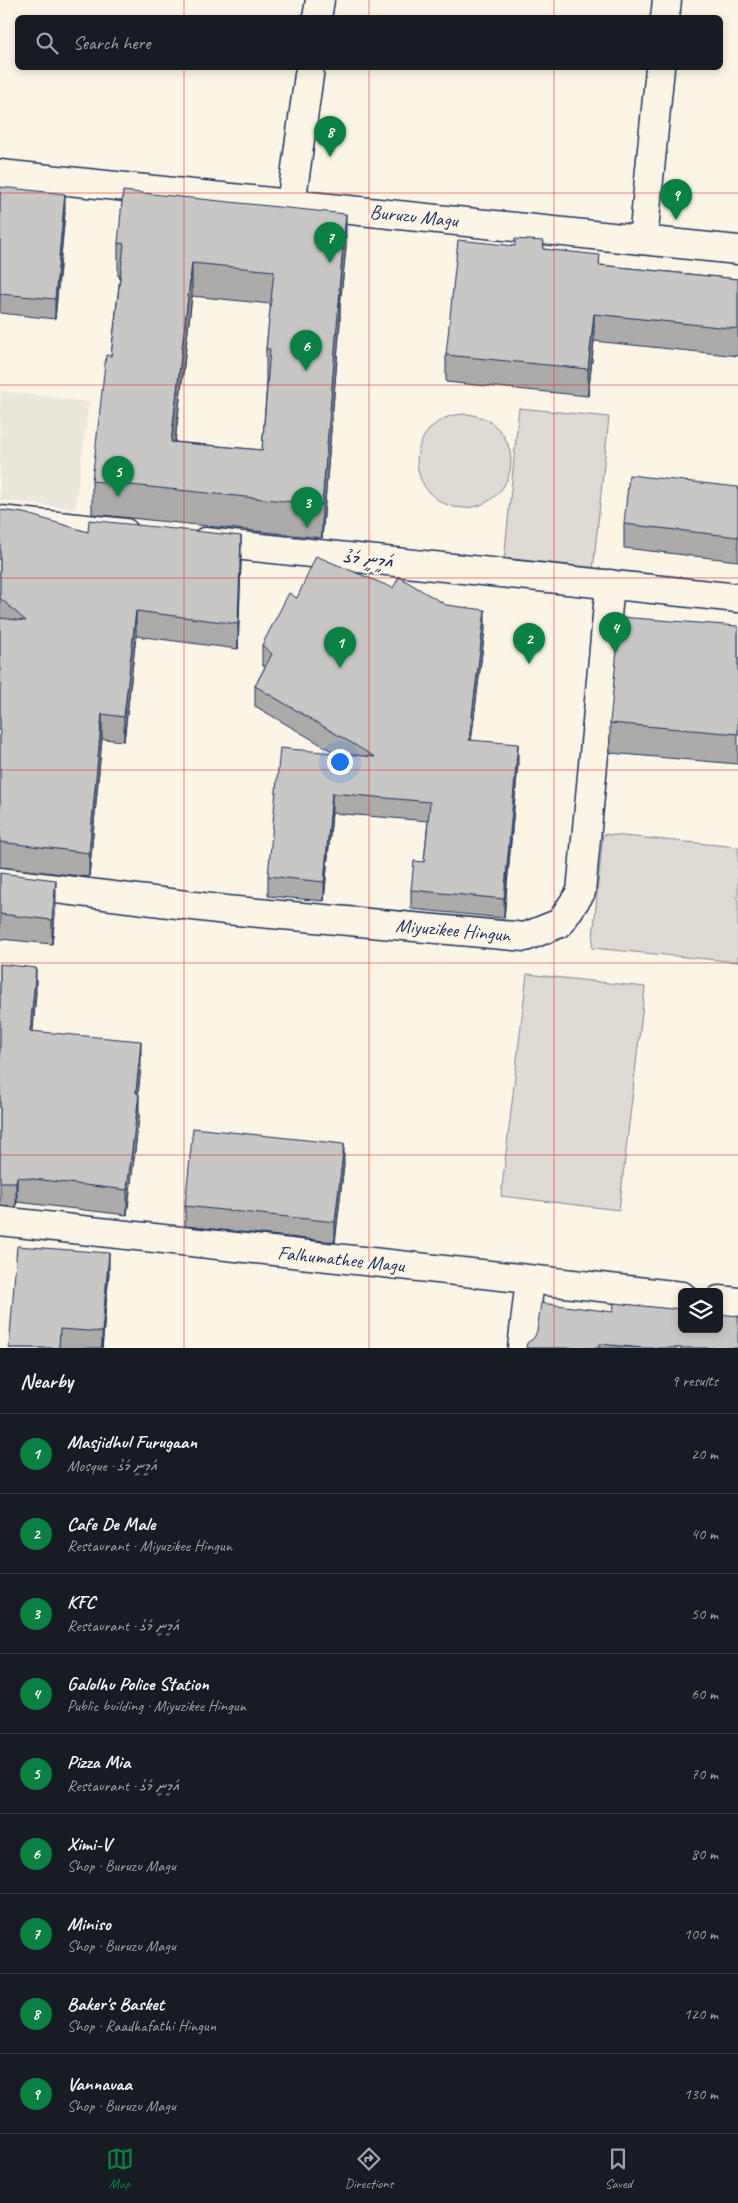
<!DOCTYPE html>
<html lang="en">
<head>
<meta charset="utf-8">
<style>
  :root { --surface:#171b24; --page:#20242c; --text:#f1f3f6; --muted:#9ea1a6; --line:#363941; --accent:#0b8043 }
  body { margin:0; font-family:Caveat,"Noto Sans Thaana",sans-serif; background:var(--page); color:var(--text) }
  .controls { position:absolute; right:15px; bottom:15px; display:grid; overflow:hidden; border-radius:8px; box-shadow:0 2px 8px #0003 }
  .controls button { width:45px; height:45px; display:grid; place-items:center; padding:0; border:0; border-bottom:1px solid var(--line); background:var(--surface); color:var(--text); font:25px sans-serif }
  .you { position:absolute; left:339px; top:761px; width:18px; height:18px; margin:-12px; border:4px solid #fff; border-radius:50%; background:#1a73e8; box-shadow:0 0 0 8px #1a73e833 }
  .badge { display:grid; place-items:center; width:32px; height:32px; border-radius:50%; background:var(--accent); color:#fff; font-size:16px; font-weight:700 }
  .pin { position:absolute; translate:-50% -41px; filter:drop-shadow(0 1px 2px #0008) }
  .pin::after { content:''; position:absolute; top:26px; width:18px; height:15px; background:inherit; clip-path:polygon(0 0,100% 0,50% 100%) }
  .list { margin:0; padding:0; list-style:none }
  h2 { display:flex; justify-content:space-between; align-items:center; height:65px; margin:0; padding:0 20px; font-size:21px }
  h2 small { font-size:16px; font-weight:400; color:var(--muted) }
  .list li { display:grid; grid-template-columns:32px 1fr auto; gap:15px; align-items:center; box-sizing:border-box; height:80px; padding:0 20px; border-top:1px solid var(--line) }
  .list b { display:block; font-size:19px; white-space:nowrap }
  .list p { margin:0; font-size:16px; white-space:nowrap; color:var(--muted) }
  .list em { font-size:16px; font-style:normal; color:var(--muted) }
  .icon { flex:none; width:28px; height:28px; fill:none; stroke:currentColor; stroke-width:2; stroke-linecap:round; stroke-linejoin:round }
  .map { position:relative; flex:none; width:738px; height:1348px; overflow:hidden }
  .search { position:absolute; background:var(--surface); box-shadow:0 2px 8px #0003; left:15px; right:15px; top:15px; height:55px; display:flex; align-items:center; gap:12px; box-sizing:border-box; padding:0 18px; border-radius:8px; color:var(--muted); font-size:19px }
  .sheet { height:785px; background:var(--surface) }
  nav { display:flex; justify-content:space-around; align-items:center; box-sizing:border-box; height:70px; border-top:1px solid var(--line); background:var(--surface); font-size:14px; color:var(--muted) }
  nav a { display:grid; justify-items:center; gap:2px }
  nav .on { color:var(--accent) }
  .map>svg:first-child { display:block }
  .built { fill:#ece7dc }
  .green { fill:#dfdbd4; stroke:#7d8599 }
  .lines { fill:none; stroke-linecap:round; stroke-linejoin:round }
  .minor-casing { stroke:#1b2f5e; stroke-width:31 }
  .tertiary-casing { stroke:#1b2f5e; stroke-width:31 }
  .minor { stroke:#fcf5e5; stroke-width:28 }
  .tertiary { stroke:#fcf5e5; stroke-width:28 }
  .wall { fill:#acabaa; stroke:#1b2f5e; fill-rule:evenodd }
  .shaded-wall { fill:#8c8b8b; stroke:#1b2f5e }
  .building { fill:#c8c7c6; stroke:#1b2f5e; fill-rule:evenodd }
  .grid { fill:none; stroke:#d62828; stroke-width:1; stroke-opacity:0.55 }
  .labels { text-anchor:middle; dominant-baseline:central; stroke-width:5; stroke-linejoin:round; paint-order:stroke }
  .street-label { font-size:20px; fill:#1b2f5e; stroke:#fcf5e5 }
</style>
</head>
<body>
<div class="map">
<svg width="738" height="1348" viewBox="0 0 738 1348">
  <rect width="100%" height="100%" fill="#fcf5e5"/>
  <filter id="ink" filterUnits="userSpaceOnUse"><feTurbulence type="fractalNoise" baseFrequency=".02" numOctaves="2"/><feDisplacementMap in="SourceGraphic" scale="10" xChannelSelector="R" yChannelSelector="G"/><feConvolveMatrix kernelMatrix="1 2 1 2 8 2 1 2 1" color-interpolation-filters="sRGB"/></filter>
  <g filter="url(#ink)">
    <polygon class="built" points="0,391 89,402 75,509 0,500"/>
    <g class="green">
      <polygon points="519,408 609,417 593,570 504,561"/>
      <circle cx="464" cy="461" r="47"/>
      <polygon points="603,834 738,847 738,962 592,948"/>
      <polygon points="527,974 645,987 619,1210 501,1196"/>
    </g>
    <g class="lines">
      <defs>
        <g id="minor">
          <polyline points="317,18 320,0"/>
          <polyline points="665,18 667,0"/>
          <polyline points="0,174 738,250"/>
          <polyline points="291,204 310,68"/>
          <polyline points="643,240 660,68"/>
          <polyline points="0,882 226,910 525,937 560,923 581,892 610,584"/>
          <polyline points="0,1221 682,1296"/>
          <polyline points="719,1300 738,1302"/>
          <polyline points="522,1348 530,1280"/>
        </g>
        <g id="tertiary">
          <polyline points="0,520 125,533"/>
          <polyline points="205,542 738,598"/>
        </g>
      </defs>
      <use href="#minor" class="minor-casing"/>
      <use href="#tertiary" class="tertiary-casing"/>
      <use href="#minor" class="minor"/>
      <use href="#tertiary" class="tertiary"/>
    </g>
    <g class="wall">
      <polygon points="0,187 65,213 55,319 0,313"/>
      <path d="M118,243L346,247L340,306V323L322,538L92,514V481L111,356L120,276H118ZM192,296L271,304L266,349V382H267L262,450L175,442Z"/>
      <polygon points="515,246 544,249 600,265 738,279 738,356 594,341 588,396 446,382 446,355"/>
      <polygon points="738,487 738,561 624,548 624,524"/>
      <polygon points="0,510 88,532 241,561 238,649 136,636 124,741 102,739 89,877 0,867"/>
      <polygon points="297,598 485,629 471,740 518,764 504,918 411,909 411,890 424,862 428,821 332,813 324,901 268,896 268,876 337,754 255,706 255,686 265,667 262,665 262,645"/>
      <polygon points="738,626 738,764 610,753 610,723"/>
      <polygon points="0,873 56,905 52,944 0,939"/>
      <polygon points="0,964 36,992 33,1031 141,1065 138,1093 139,1118 127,1215 17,1202 16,1207 0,1206"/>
      <polygon points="344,1164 335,1242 185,1226 185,1206"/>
      <polygon points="109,1273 102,1348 9,1348"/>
      <polygon points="613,1312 738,1348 526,1348"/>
    </g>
    <g class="shaded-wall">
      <polygon points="65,194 65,213 55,319 55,299"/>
      <polygon points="346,214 346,247 340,306 340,323 322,538 322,505 339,290"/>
      <polygon points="192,263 192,296 171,475 171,442"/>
      <polygon points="594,314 594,341 588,396 588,369"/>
      <polygon points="241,536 241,561 238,649 238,624"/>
      <polygon points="485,610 485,629 469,759 469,740"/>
      <polygon points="136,611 136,636 124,741 124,717"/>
      <polygon points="102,714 102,739 89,877 89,853"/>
      <polygon points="518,744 518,764 504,918 504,899"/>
      <polygon points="332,793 332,813 324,901 324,882"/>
      <polygon points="56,880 56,905 52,944 52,920"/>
      <polygon points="36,968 36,992 30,1056 30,1031"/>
      <polygon points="141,1041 141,1065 136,1118 136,1093"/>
      <polygon points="139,1094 139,1118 127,1215 127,1190"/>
      <polygon points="344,1144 344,1164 335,1242 335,1222"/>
      <polygon points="17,1177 17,1202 16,1207 16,1182"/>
      <polygon points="109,1253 109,1273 102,1348 102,1332"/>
    </g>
    <g class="building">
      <polygon points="0,187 65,194 55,299 0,294"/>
      <path d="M123,191L346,214L339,290H340L322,505L92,481L106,355L111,356L124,244L118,243ZM192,263L274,271L266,349H270L262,450L171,442Z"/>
      <polygon points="515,239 544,241 543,249 600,255 599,265 738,279 738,329 594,314 588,369 446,355 458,240 515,246"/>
      <polygon points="629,475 738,487 738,537 624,524"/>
      <polygon points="0,510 24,513 88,532 89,520 241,536 238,624 136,611 124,717 102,714 89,853 0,842 0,618 26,621 0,598"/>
      <polygon points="316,556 393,588 399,577 446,605 485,610 469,740 518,744 504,899 411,890 414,861 424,862 430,802 332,793 324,882 268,876 280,748 375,757 255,686 272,654 262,645 289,593 297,598"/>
      <polygon points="620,617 738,626 738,734 610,723"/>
      <polygon points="0,873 56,880 52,920 0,914"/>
      <polygon points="0,964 36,968 30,1031 141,1041 136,1093 139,1094 127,1190 17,1177 16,1182 0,1182"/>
      <polygon points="193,1128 344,1144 335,1222 185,1206"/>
      <polygon points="17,1246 109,1253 102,1332 60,1329 59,1348 9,1348"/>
      <polygon points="541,1303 613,1312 614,1303 672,1309 672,1308 682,1309 682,1329 719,1329 719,1314 738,1316 738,1348 643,1348 599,1344 599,1348 526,1348 527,1343 534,1338 537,1331"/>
    </g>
  </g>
  <path class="grid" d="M184,0V18M369,0V18M554,0V18M184,68V1348M369,68V1348M554,68V1348M0,193H738M0,385H738M0,578H738M0,770H738M0,963H738M0,1155H738"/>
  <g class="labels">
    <g class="street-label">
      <text transform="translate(414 216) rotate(6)">Buruzu Magu</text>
      <text transform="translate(369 559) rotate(6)">އަމީނީ މަގު</text>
      <text transform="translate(453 930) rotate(5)">Miyuzikee Hingun</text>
      <text transform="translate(341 1259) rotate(6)">Falhumathee Magu</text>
    </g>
  </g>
</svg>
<div class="controls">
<button><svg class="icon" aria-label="layers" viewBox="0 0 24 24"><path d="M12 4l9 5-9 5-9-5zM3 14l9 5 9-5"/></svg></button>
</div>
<div class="you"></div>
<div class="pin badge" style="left:340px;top:668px">1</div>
<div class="pin badge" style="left:529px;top:664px">2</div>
<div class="pin badge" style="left:307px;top:528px">3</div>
<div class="pin badge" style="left:615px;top:653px">4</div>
<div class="pin badge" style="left:118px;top:497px">5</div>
<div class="pin badge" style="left:306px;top:371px">6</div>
<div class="pin badge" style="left:330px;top:263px">7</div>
<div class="pin badge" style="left:330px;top:157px">8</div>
<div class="pin badge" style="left:676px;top:220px">9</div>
<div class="search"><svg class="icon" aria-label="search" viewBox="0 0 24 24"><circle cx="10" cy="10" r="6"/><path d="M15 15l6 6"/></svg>Search here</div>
</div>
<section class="sheet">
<h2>Nearby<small>9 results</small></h2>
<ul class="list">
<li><span class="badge">1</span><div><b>Masjidhul Furugaan</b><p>Mosque · އަމީނީ މަގު</p></div><em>20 m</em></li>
<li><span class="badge">2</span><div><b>Cafe De Male</b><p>Restaurant · Miyuzikee Hingun</p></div><em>40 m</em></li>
<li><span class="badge">3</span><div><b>KFC</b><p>Restaurant · އަމީނީ މަގު</p></div><em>50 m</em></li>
<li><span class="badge">4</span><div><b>Galolhu Police Station</b><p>Public building · Miyuzikee Hingun</p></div><em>60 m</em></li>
<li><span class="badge">5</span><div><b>Pizza Mia</b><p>Restaurant · އަމީނީ މަގު</p></div><em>70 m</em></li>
<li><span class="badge">6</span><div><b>Ximi-V</b><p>Shop · Buruzu Magu</p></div><em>80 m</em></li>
<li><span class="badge">7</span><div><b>Miniso</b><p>Shop · Buruzu Magu</p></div><em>100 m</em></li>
<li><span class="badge">8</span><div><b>Baker's Basket</b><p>Shop · Raadhafathi Hingun</p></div><em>120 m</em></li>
<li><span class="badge">9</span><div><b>Vannavaa</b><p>Shop · Buruzu Magu</p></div><em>130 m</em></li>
</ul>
</section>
<nav>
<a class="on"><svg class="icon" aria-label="map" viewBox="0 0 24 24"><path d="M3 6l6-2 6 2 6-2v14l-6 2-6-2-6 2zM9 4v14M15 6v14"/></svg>Map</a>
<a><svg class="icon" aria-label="directions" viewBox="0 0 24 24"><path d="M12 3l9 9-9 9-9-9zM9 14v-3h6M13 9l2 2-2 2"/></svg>Directions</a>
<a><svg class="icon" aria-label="saved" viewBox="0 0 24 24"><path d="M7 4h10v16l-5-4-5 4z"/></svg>Saved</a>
</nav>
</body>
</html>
